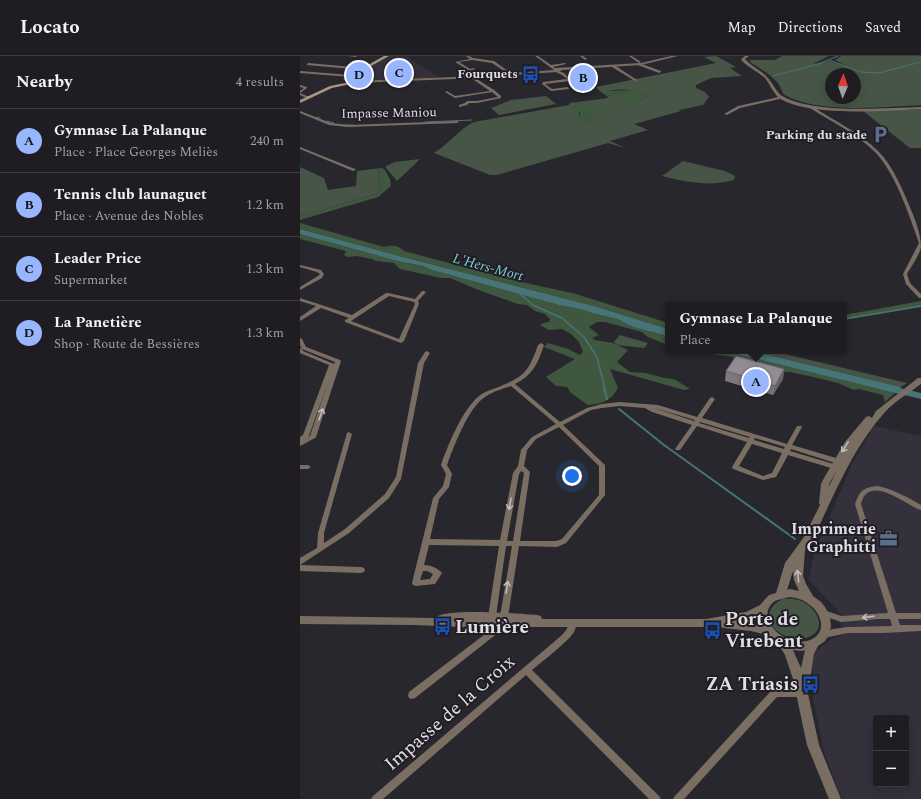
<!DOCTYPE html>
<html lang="en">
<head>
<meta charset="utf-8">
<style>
  :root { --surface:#1f1d22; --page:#27262a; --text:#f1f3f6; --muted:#a1a2a5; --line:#3c3b40; --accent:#97b6fd }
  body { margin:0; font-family:Spectral,serif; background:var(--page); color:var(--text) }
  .controls { position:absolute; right:12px; bottom:12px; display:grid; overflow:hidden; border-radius:4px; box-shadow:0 4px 16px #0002 }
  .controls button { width:36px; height:36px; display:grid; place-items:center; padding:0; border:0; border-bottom:1px solid var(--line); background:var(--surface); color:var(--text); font:20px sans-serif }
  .compass { position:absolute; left:525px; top:12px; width:36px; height:36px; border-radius:50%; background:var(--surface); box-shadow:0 4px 16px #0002; rotate:2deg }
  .you { position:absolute; left:272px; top:420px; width:14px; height:14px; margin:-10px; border:3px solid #fff; border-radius:50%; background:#1a73e8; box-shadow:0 0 0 6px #1a73e833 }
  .badge { display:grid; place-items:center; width:26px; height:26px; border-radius:50%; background:var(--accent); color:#111; font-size:13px; font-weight:700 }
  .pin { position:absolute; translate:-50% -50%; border:2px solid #fff; box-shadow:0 1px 4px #0006 }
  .popup { position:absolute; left:365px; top:246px; width:182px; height:52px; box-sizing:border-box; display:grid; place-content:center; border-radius:4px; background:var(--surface); filter:drop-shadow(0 1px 3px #0005); font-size:13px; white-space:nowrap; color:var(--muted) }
  .popup b { font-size:15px; color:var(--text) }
  .popup::after { content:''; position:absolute; left:50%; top:100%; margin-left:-8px; border:8px solid transparent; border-top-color:var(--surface) }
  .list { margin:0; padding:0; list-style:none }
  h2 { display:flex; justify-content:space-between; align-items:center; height:52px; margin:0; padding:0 16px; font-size:17px }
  h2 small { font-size:13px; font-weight:400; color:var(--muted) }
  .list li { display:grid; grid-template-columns:26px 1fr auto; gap:12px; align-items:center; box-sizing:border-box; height:64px; padding:0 16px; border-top:1px solid var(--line) }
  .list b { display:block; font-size:15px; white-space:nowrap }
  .list p { margin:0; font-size:13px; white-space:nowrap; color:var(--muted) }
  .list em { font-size:13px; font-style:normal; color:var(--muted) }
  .map { position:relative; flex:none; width:621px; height:743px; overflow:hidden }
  header { display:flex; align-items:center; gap:24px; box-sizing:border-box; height:56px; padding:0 20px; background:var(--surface); border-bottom:1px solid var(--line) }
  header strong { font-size:19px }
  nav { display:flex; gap:22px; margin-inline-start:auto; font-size:14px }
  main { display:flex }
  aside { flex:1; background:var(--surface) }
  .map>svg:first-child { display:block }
  .built { fill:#34303c; fill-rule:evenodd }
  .green { fill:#465545; fill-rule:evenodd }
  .forest { fill:#3f573e }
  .water { fill:#477577 }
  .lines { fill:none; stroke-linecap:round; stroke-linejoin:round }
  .stream-far2 { stroke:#477577; stroke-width:1 }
  .stream-far1 { stroke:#477577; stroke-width:1.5 }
  .stream { stroke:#477577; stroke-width:2 }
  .river { fill:#477577; fill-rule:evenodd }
  .minor { fill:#7a6e63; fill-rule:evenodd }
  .tertiary { fill:#7a6e63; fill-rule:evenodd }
  .secondary { fill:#a89683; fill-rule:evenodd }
  .wall { fill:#7e787e }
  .shaded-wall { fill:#666267 }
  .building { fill:#928c93; stroke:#666267 }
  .oneway { stroke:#c1bcbd }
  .labels { text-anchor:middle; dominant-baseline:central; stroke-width:4; stroke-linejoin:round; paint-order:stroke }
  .far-poi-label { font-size:13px; font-weight:bold; fill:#e0dee3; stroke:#201e24; text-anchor:end }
  .far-street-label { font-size:13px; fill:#e0dee3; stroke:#201e24 }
  .far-water-label { font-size:14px; font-style:italic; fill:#7dcfd2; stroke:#201e24 }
  .poi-label { font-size:16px; font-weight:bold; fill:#e0dee3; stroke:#201e24; text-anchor:end }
  .near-poi-label { font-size:19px; font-weight:bold; fill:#e0dee3; stroke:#201e24; text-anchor:start }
  .near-street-label { font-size:19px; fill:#e0dee3; stroke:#201e24 }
</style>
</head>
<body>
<header>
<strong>Locato</strong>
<nav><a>Map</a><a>Directions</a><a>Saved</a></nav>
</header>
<main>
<aside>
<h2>Nearby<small>4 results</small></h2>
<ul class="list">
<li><span class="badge">A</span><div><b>Gymnase La Palanque</b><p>Place · Place Georges Meliès</p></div><em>240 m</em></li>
<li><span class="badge">B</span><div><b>Tennis club launaguet</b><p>Place · Avenue des Nobles</p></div><em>1.2 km</em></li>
<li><span class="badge">C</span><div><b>Leader Price</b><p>Supermarket</p></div><em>1.3 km</em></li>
<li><span class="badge">D</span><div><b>La Panetière</b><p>Shop · Route de Bessières</p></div><em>1.3 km</em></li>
</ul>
</aside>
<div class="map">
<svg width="621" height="743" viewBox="0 0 621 743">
  <rect width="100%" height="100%" fill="#29272e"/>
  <g class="built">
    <polygon points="89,0 106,0 140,22 62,25 52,21"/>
    <path d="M574,370L621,380V743H542L524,696L513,643V606L516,595L530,584L543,579L538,554L509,524L514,498L552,408ZM576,662H606V728H576Z"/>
  </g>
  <g class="green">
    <path d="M416,0L436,11L430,12L442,20L411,22L396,29V32L405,36L409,41L403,49L379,54L381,55L334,68L348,74L310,85L325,92L308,87L197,119H190L134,97C149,88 159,73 174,66L269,49L270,47L308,42L307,40L318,37L326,38L327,39L313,46L343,44L350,39C335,33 317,31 302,37L296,31L416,7L404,1ZM287,49L298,56V60L292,64L298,67L279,59L280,50Z"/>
    <path d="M482,0H529L513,8L529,5L546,10L535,4L541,0H621V49C584,51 518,58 485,39C481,36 481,30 477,26C470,18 459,12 450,6V4H475ZM531,18H555V42H531Z"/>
    <polygon points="246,40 256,48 199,59 191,52 211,44"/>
    <polygon points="621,53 621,92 610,92 563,55"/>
    <polygon points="120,103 97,125 86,112 86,110 95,106"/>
    <path d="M383,105L425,115L435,120L434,124C411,131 385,126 362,120Z"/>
    <polygon points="0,111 24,122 28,134 56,130 57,115 82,112 84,113 79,114 78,122 80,135 76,138 28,152 21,155 0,160"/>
    <polygon points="320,279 348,287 344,292 317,289 314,286"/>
    <polygon points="452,295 472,295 607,327 601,331"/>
    <path d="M483,543C489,543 495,542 501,545C515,550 528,571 511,580C485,593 449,559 483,543Z"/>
  </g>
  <g class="forest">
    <polygon points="336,34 348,36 350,39 343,44 319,49 312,46 326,39 326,38 318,37 307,40 302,37 307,35"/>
    <polygon points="287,49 294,50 299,55 298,60 293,64 299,67 292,68 280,63 280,56 272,54 270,50"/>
    <polygon points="84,113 90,123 91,130 78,141 0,164 0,160 21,155 28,152 76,138 80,135 78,122 79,114"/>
    <path d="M0,167L84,191C92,189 98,189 104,195L217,225L276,238L368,267V273L294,250L103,201L0,173Z"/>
    <path d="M0,178L97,205L123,210L132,214L259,249L284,254L292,257L317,263L333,271L368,280V289L348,281L342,276L305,266H297L289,271L299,279L292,282L295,284L313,287L328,294L317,306L330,316L346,317L364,322L374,323L390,333L384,334L310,313L318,332C311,345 302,348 288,349L271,337L267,331L256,330L246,321L275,303L244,291L248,287L268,293L280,299L283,296L279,286L271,278L262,273L249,274L240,269L243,267L249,266L250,263L245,258L235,255L227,249L218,248L181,235L150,222H141L100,213L94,207L76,205L72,203L57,200L48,201L44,199L46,195L0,183Z"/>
    <polygon points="621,245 621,251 544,264 544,259"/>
    <polygon points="391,295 425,295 595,337 585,346 583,339 559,333 554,334 538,327 513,321 490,316 476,316 447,309 433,301"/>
  </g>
  <g class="water">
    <polygon points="0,173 103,201 294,250 368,273 368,280 333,271 317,263 292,257 284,254 259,249 132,214 123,210 97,205 0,178"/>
    <polygon points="425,295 452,295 601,331 595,337"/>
  </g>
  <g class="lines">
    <g class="stream-far2">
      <polyline points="529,4 561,16 579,17 621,6"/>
      <polyline points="473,20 518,8 538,0"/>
      <polyline points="17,61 20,62"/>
      <polyline points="27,65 34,67"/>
      <polyline points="125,66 172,64"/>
      <polyline points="43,69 53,69"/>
    </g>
    <g class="stream-far1">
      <polyline points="219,237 233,249 262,262 284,281 297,301 305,333"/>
      <polyline points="544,263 621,250"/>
    </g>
    <g class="stream">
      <polyline points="304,332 307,343"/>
      <polyline points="319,353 364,389 495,483"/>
    </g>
    <polygon class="river" points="583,328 621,337 621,343 579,333 577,331 579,329"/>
    <g class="minor">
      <polygon points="48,0 57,0 56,1"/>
      <polygon points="166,0 169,0 173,2 194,5 212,18 210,19 192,7 172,4 159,6 170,13 174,12 175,13 170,15 155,6 170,3"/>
      <polygon points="235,0 238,0 251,9 265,7 266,8 253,11 256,13 254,14"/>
      <polygon points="280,0 283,0 287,3 285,4"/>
      <polygon points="329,0 332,0 341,6 339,7"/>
      <polygon points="8,7 63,12 64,13 63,14 7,9"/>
      <polygon points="339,7 361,15 361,16 359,17 338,9"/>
      <polygon points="312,9 314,9 337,24 335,25 312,11"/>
      <polygon points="256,14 264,17 270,23 270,25 245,28 252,33 268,31 269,33 251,35 242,28 243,26 267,23 262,19 256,16"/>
      <polygon points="0,15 50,19 51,20 50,21 0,17"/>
      <polygon points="172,20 194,34 201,40 201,42 177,47 169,47 167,49 159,51 159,49 165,47 167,45 177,45 198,41 192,36 155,42 145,36 147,35 155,40 190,35 171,22"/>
      <polygon points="0,29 7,31 7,32 0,37 0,35 4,32 0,31"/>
      <path d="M0,37L7,40L13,41C8,43 4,41 0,39Z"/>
      <polygon points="483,40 484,42 440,52 427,59 424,58 438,50"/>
      <path d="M510,50H512C534,65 559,76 578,95C594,111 603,135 612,156C616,166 621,179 621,191C620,198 611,211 607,218L610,227L621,238V242H619L606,228L603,218L619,187C609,159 596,118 575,96C557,78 532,66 510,52Z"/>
      <polygon points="0,55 31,67 48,69 157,65 159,66 157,67 48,71 29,69 0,57"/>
      <polygon points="0,91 55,113 56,114 53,115 0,93"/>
      <polygon points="0,209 21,214 24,218 22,222 0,234 0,231 18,220 20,218 17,216 0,211"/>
      <path d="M122,235H124L126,236L118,245L119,248L104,285L101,287L45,266V264L49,262L21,252L0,265V261L16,250L0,245V242L52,259L86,237H88L115,243ZM89,240L114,246L115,248L99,283L51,265Z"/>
      <path d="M0,282L2,283L6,291L40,304L41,305L16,381L15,382L0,390V385H2H0V381L3,379L29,309L0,297V292L2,293L3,295L34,308L35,306L2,293L0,289ZM28,326L10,380L8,381L9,380Z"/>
      <path d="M241,287L244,289C238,307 233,319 215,328L260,366L287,352L302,348L319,346L358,349L397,361L410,342L412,341L415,343L402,362L487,388L497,370H501L502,371L492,389L536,402L543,408L541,410L540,413H534L488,399L476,421L463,424L433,413L432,411L447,386L397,370L380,394H376L375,393L392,369L352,356L345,352L319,350L302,352L291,354L263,369L305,409V439L266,487L257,491L219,490L208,561L206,564L208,565L209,567L208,569L115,642L112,643L109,642L108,639L109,636L201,566L199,565L198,563L200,560L212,490H206L196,560L198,563L197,565C192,567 190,565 188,561L199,490L129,489L124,509C130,509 138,512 142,517L135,528L116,530L113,529L112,527L133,442L143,430L146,418L141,409C148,389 162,354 179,340C184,336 190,334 196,332C223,321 228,318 238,289ZM211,330L256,368L232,381L221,394L218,410L213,417L200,484L130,483L139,443L149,431L152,418L147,409C154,390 168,352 185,341C192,336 202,333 211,330ZM354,352L358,353L395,364L394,365ZM400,366L450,381L449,382L399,367ZM259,371L299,410V439L262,483L256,485H220L230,416L224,410L227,394L236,383ZM455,382L485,391L484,393L454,384ZM452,388L482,397L472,417L463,420L439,410ZM491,393L532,406L537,409L490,395ZM221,415L224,417L213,485H207L219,418ZM123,515H127L133,518L130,523L120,524Z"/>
      <polygon points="127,295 130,297 124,307 101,423 89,442 49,477 0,509 0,502 17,492 18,477 47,377 49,376 52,378 24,477 24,487 45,473 85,438 96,421 118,307 125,296"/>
      <polygon points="0,409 8,409 11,411 8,413 0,413"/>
      <path d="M577,430C593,433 607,441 621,449V454C608,450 578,424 565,439C563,441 562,445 561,448L596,557H621V563H598L600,569H621V575L583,577H548L524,582L521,581L520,579L521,577L533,573L548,571L592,570L590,563H578L541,566L521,559L520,557L521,555L524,554L541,560L588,557L555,448C560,435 562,432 577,430Z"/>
      <polygon points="0,509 61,511 64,512 65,514 64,516 61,517 0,515"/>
      <path d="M272,564L275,565C276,568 276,571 275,574C272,583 240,607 232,614L359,740L361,743H349L226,619L83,743H71L73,740L262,579L267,573L269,565Z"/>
      <polygon points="478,633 503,633 506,634 507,637 506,640 503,641 478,641 476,642 384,743 373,743 375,740 470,636"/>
    </g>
    <g class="tertiary">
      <polygon points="371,0 378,0 341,9 263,14 257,16 154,23 55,27 53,26 55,25 154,21 255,14 253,13 255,12 341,7"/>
      <path d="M445,0H449L445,3L446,4C452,11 461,14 467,21C473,27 476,36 482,40C512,58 586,52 621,51V53C585,55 509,61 479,42C473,37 470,28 465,22C458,16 450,12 443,6L441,3Z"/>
      <path d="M618,322H621V328C609,337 595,345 585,356C552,393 534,439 513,483L505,494L503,520L506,528L513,540L521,546L525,551L530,560L531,571L528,580L525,585L518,590L514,598L508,638L519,689L541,743H529L507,689L493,623L485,599L479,589L472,585L467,579L451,575L424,572L420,571L419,569L406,571H163L114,569L0,568V560L135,562C145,551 219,558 237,559L241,560L242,563H406L446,556L460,549L469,539L476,537L485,507L504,481L520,449L519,447L521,428L524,422L545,386L566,361L569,360L572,362L576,355ZM537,414L529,430V428ZM493,515L494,524L499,535L490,533L487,534ZM490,541C496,542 502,543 507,547C519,554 528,572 514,582C490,597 451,562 475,545C479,543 486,542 490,541ZM458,560L461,569L441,565L448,564ZM493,594L502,595L505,594L501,612Z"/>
    </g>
    <g class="secondary">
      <polygon points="84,0 89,0 46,24 43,23"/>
      <polygon points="55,25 56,27 32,32 0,47 0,44 30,30"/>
    </g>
  </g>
  <polygon class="wall" points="484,313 483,323 473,339 425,325 426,315"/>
  <polygon class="shaded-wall" points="484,313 483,323 473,339 475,330"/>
  <polygon class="building" points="436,300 484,313 475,330 426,315"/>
  <defs><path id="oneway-shaft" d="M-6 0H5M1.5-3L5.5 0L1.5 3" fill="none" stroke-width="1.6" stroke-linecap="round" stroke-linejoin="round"/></defs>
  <g class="oneway">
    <use href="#oneway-shaft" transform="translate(21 358) rotate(-71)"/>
    <use href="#oneway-shaft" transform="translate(545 391) rotate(122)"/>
    <use href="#oneway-shaft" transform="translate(210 448) rotate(100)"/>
    <use href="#oneway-shaft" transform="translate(498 520) rotate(-96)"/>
    <use href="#oneway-shaft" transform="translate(207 531) rotate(-82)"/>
    <use href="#oneway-shaft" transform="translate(568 561) rotate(173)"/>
  </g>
  <defs>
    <symbol id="bus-bare" viewBox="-9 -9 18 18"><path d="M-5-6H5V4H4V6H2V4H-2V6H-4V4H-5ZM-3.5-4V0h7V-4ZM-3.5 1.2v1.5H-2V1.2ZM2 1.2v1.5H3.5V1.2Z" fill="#1a4fb4" stroke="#201e24" stroke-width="2.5" paint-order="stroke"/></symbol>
    <symbol id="parking-bare" viewBox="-9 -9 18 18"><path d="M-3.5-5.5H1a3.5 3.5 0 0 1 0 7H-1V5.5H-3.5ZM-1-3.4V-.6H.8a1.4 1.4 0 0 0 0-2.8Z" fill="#5c6f8a" stroke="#201e24" stroke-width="2.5" paint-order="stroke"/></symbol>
    <symbol id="office-bare" viewBox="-9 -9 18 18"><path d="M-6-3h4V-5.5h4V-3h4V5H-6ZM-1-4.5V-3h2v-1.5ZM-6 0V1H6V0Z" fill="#5c6f8a" stroke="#201e24" stroke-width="2.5" paint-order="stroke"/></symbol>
  </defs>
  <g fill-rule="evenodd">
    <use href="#bus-bare" x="218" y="6" width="25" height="25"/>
    <use href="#parking-bare" x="568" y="66" width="25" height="25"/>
    <use href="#office-bare" x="576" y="470" width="25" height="25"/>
    <use href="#bus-bare" x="130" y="558" width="25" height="25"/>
    <use href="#bus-bare" x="400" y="562" width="25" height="25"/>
    <use href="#bus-bare" x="498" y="616" width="25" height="25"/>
  </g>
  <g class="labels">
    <g class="far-poi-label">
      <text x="218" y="18">Fourquets</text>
      <text x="567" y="79">Parking du stade</text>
    </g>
    <g class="far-street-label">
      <text transform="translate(89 57) rotate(-1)">Impasse Maniou</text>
    </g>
    <g class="far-water-label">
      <text transform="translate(188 211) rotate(15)">L'Hers-Mort</text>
    </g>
    <g class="poi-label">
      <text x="576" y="473">Imprimerie<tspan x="576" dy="18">Graphitti</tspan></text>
    </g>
    <g class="near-poi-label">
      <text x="425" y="563">Porte de<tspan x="425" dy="22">Virebent</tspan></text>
      <text x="155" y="571">Lumière</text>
      <text x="498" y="628" text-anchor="end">ZA Triasis</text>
    </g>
    <g class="near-street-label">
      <text transform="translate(150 657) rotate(-41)">Impasse de la Croix</text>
    </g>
  </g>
</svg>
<div class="controls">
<button>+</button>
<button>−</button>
</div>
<svg class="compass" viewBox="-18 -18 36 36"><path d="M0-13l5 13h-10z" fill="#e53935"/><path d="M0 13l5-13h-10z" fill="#a1a2a5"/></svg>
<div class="you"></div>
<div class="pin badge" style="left:456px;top:326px">A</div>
<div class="popup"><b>Gymnase La Palanque</b>Place</div>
<div class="pin badge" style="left:283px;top:22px">B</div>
<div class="pin badge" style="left:99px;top:17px">C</div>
<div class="pin badge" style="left:59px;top:19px">D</div>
</div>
</main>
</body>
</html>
